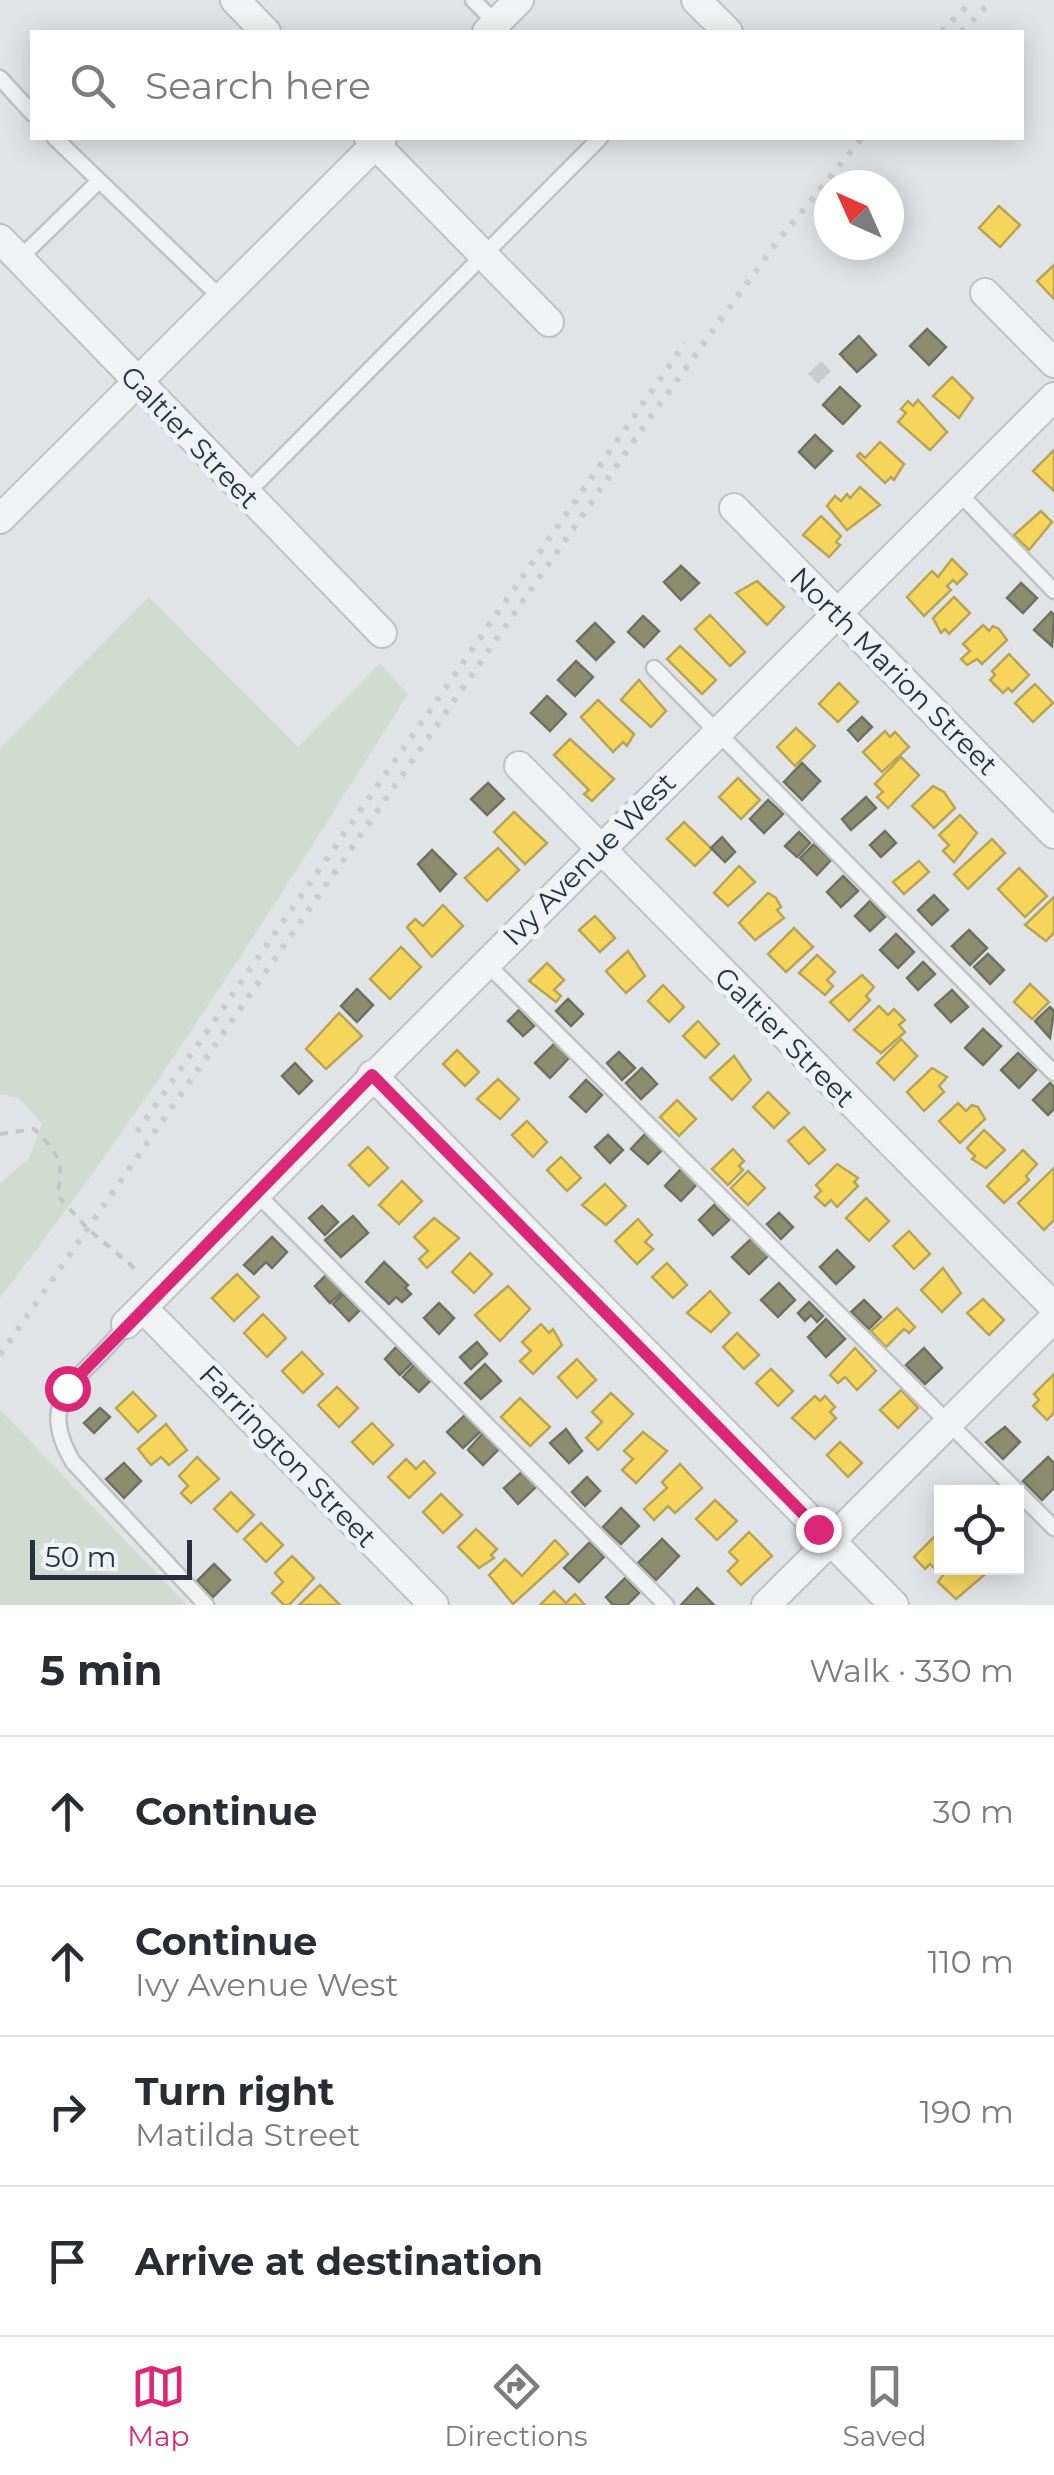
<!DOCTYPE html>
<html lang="en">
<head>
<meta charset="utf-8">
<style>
  :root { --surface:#fff; --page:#f7f7f7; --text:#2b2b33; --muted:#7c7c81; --line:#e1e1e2; --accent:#db2777 }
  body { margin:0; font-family:Montserrat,sans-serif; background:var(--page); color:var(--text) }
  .controls { position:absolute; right:30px; bottom:30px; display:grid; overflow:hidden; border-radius:0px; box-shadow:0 5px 25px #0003 }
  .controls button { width:90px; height:90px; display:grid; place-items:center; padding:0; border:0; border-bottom:2px solid var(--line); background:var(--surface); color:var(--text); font:50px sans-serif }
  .compass { position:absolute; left:814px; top:170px; width:90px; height:90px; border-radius:50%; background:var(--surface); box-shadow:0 5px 25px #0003; rotate:315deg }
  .scale { position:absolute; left:30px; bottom:25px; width:162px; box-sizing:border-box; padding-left:10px; border:5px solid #283040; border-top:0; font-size:28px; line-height:35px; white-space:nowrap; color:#283040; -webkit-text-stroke:8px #eff2f6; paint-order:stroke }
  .stop { position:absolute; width:30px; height:30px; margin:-22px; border:8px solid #db2777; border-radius:50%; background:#fff }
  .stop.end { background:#db2777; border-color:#fff; box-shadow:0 2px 10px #0008 }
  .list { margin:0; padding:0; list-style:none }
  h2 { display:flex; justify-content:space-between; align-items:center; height:130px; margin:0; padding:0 40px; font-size:42px }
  h2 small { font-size:32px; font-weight:400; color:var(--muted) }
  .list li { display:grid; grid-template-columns:65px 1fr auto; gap:30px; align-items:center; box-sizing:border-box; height:150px; padding:0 40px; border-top:2px solid var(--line) }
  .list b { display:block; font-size:38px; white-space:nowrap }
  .list p { margin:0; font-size:32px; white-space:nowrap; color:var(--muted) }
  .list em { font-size:32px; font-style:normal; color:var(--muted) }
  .icon { flex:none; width:55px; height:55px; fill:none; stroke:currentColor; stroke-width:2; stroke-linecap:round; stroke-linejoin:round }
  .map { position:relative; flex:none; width:1054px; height:1605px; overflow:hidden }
  .search { position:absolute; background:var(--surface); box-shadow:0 5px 25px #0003; left:30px; right:30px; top:30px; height:110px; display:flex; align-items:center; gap:25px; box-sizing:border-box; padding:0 35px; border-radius:0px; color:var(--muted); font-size:38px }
  .sheet { height:730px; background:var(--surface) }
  nav { display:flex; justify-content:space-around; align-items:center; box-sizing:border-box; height:140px; border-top:2px solid var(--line); background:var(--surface); font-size:28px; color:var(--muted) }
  nav a { display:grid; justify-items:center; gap:5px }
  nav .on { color:var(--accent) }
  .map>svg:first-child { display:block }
  .green { fill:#d2dbd2 }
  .homes { fill:#f6d55c; stroke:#b8a454; stroke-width:2.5 }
  .industry { fill:#8c8c6e; stroke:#6e7060; stroke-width:2.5 }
  .building { fill:#c9cccf }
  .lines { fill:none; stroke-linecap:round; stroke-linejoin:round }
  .service-casing { stroke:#bfc2c5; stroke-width:19 }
  .minor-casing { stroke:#bfc2c5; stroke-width:32 }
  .path { stroke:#c3c5ca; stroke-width:4; stroke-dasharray:8 8; stroke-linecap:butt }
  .service { stroke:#f1f2f3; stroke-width:14 }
  .minor { stroke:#f1f2f3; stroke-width:28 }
  .rail { stroke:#cacccf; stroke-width:6; stroke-dasharray:5 10; stroke-linecap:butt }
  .route { stroke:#db2777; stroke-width:12 }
  .labels { text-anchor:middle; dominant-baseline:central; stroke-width:10; stroke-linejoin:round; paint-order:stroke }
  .street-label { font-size:28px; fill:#283040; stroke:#eff2f6 }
</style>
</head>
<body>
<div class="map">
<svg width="1054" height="1605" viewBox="0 0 1054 1605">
  <rect width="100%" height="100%" fill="#e1e4e7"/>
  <g class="green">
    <path d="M149,597L298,747L380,663L408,694C278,900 149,1105 0,1298V1183L28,1160L42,1124L19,1098L0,1094V748Z"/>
    <polygon points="0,1410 7,1417 187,1605 0,1605"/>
  </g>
  <g class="homes">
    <polygon points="999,206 1020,225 1000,247 979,228"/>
    <polygon points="1054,265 1054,299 1037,281"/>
    <polygon points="952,377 973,398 959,418 933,396"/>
    <polygon points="918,400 947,432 930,450 898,422 906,413 901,409 908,401 913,406"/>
    <polygon points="880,442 904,464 894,480 891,477 885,483 857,456 860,453 865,458"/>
    <polygon points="1054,450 1054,491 1033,471"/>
    <polygon points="860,487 880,505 847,530 827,506 835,496 841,501 847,494 850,498"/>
    <polygon points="1041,511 1052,522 1029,550 1014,535"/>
    <polygon points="821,516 841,536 836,542 840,545 829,557 803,535"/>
    <polygon points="952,559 967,574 957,584 953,580 947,586 951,590 924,616 907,597 932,571 938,577"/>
    <polygon points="757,581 784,607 767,625 736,593"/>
    <polygon points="954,597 970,613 949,634 945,629 941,633 933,618"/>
    <polygon points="710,615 745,652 730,666 695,629"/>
    <polygon points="983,625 989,631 993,626 999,629 1007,640 982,664 977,659 967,665 961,659 970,651 963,644"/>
    <polygon points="680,646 716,680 702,694 667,659"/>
    <polygon points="1009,654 1029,675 1012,692 1008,688 1003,693 990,680 995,675 992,671"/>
    <polygon points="639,680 666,711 651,727 621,700"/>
    <polygon points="839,683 858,702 838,722 819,704"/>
    <polygon points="1035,684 1053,703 1033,722 1015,703"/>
    <polygon points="598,700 634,734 627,746 623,742 613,752 581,717"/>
    <polygon points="796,728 815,746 795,766 777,747"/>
    <polygon points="885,731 890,737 895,732 909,747 882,772 863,752"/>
    <polygon points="570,739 614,779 592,801 584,794 589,790 554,755"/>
    <polygon points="901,757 919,775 888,808 877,797 883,792 875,784"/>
    <polygon points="738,778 760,800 741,819 719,797"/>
    <polygon points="933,786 944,792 955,808 934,828 912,806"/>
    <polygon points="514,812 547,843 525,864 494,832"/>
    <polygon points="960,815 977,833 954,862 943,851 949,845 939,835"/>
    <polygon points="684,822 712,849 695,866 667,839"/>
    <polygon points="992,839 1005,853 968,889 954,874"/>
    <polygon points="498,848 519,870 487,901 465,878"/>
    <polygon points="919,861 929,872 904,894 893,882"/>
    <polygon points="739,866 755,882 728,906 714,893"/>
    <polygon points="1019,868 1047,896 1025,917 998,889"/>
    <polygon points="768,893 776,898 781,907 777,910 784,918 755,940 739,923"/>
    <polygon points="1054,897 1054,933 1046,941 1025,925"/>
    <polygon points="443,905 463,926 432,957 407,927 415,919 423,926"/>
    <polygon points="595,916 615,938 600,952 579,930"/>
    <polygon points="794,928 813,947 786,972 768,954"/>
    <polygon points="401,947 421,967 390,999 370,979"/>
    <polygon points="628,951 645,976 626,993 606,971"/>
    <polygon points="817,955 835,972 827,980 833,986 825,995 799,973"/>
    <polygon points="547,963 564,980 554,990 561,996 556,1002 529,981"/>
    <polygon points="862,975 874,987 866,996 870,1000 849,1021 830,1002"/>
    <polygon points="1030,984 1049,1002 1032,1019 1014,1002"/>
    <polygon points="663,985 684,1007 669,1022 648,1001"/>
    <polygon points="879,1006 888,1015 894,1009 905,1020 899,1025 905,1032 881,1053 854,1030"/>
    <polygon points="339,1013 362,1036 326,1069 306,1049"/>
    <polygon points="698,1021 719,1044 705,1058 683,1036"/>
    <polygon points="901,1039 917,1056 894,1080 877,1063"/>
    <polygon points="457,1050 479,1072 465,1086 443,1064"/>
    <polygon points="734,1056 751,1080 732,1100 710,1078"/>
    <polygon points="932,1068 947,1077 939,1086 944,1092 924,1111 907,1092"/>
    <polygon points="498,1079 519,1099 500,1119 477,1099"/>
    <polygon points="768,1092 789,1113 774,1128 753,1107"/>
    <polygon points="677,1100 696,1119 679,1136 660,1117"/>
    <polygon points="958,1103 966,1111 972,1105 978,1107 985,1119 960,1143 939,1121"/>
    <polygon points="527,1121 547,1142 533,1157 512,1135"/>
    <polygon points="804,1127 825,1150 809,1164 788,1141"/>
    <polygon points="984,1130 1005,1150 986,1168 972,1159 975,1156 967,1148"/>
    <polygon points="368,1147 388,1168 369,1186 349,1165"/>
    <polygon points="733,1149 744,1161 739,1166 743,1170 728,1185 712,1169"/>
    <polygon points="1023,1150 1037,1164 1026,1176 1029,1180 1004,1203 987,1186"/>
    <polygon points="561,1157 581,1178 567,1191 547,1170"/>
    <polygon points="837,1164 858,1178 854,1182 858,1186 837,1207 831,1200 825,1206 815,1197 821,1191 816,1185"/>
    <polygon points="1054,1168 1054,1220 1044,1230 1018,1203"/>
    <polygon points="748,1171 765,1188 748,1205 731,1188"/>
    <polygon points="402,1181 422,1201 399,1224 379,1205"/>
    <polygon points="605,1184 626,1206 606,1225 582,1205"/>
    <polygon points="866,1198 889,1221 869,1241 846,1218"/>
    <polygon points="434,1218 459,1238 427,1268 419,1259 428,1251 414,1237"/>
    <polygon points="638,1219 652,1235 645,1242 653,1249 637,1264 615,1241"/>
    <polygon points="909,1231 930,1254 914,1269 893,1246"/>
    <polygon points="470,1253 492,1274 474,1293 452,1272"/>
    <polygon points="667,1263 687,1285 673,1298 652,1277"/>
    <polygon points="943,1268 961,1293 942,1312 921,1290"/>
    <polygon points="237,1274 259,1297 234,1321 212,1298"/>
    <polygon points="508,1286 530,1309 500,1341 475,1315"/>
    <polygon points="710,1291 730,1313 711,1332 687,1313"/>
    <polygon points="983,1299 1004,1320 989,1335 967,1313"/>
    <polygon points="897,1308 915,1327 909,1333 904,1329 886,1347 871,1331"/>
    <polygon points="263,1314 286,1338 267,1357 244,1333"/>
    <polygon points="541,1324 549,1333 553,1329 562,1345 533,1374 520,1361 531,1351 522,1342"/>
    <polygon points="737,1333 759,1355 744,1369 723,1347"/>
    <polygon points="855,1348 876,1371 857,1390 845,1377 838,1383 830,1375"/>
    <polygon points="302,1352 323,1374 303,1393 282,1371"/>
    <polygon points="577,1359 596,1380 577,1398 558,1377"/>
    <polygon points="771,1369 793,1391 778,1406 756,1383"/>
    <polygon points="1054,1374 1054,1413 1047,1420 1033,1406 1039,1400 1034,1394"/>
    <polygon points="337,1387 358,1408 339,1427 318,1405"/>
    <polygon points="901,1390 918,1408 898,1428 880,1410"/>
    <polygon points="133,1392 156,1416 138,1432 116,1408"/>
    <polygon points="611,1393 633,1414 598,1450 586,1438 602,1422 592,1412"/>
    <polygon points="815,1396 820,1401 825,1396 835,1407 830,1412 836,1418 815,1439 792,1418"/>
    <polygon points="520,1398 550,1427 530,1446 501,1417"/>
    <polygon points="372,1423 393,1445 373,1464 352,1442"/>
    <polygon points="166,1424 187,1450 169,1465 161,1457 151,1465 138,1449"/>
    <polygon points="643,1432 667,1451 636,1483 622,1470 633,1459 624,1451"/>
    <polygon points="840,1442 862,1463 848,1477 827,1455"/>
    <polygon points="197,1457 219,1479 191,1503 181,1493 188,1486 179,1476"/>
    <polygon points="406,1459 416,1469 424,1461 435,1473 409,1498 388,1477"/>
    <polygon points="680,1464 702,1488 675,1513 668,1506 654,1520 644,1509 667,1488 662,1482"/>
    <polygon points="231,1492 254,1515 237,1532 214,1509"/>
    <polygon points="441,1494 462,1515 443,1533 423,1512"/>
    <polygon points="715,1500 737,1521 717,1540 696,1519"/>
    <polygon points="261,1523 283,1545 266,1562 244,1539"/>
    <polygon points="476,1529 497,1549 491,1555 494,1558 479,1568 458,1547"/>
    <polygon points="942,1529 942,1564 936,1570 930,1564 925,1569 914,1557"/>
    <polygon points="749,1532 772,1556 741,1585 728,1571 738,1561 729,1552"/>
    <polygon points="555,1540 568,1554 513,1604 489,1575 505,1559 522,1576"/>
    <polygon points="292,1556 314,1578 289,1605 284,1605 272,1593 283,1582 275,1573"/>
    <polygon points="948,1568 988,1568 990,1570 956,1599 938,1582"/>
    <polygon points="320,1585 340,1605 299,1605"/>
    <polygon points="554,1591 566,1603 575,1594 585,1605 540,1605"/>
  </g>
  <g class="industry">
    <polygon points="927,329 946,347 929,365 910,346"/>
    <polygon points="859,336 876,355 857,372 840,354"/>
    <polygon points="840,387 860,406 843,424 823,405"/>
    <polygon points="815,435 832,451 815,468 799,452"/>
    <polygon points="681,566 699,583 681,600 664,582"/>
    <polygon points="1021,583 1037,598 1023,613 1007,598"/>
    <polygon points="1051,612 1054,615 1052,646 1034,630"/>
    <polygon points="643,616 659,631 644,647 628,632"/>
    <polygon points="595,623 614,642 596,660 577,641"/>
    <polygon points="576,661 593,677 575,696 558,680"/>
    <polygon points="547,696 566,714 550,731 531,713"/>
    <polygon points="862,717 872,727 858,741 848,730"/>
    <polygon points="802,763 820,781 802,800 784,782"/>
    <polygon points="488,783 504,799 487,815 471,799"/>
    <polygon points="866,797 876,808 851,830 842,819"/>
    <polygon points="768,800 783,814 764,833 750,819"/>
    <polygon points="885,831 896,843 881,857 870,845"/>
    <polygon points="799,832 810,843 797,857 785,846"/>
    <polygon points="722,837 735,852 725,862 711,848"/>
    <polygon points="814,844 831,860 817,875 800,858"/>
    <polygon points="432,850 456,874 440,891 418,864"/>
    <polygon points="843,876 858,891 841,907 827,892"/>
    <polygon points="934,895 948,910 932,925 918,910"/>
    <polygon points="870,901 885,917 870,931 855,916"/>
    <polygon points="969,930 987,948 970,965 952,946"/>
    <polygon points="896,934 914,952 898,968 880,950"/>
    <polygon points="988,954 1004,970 990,984 974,967"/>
    <polygon points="923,962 935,974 918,990 907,978"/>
    <polygon points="357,989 373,1005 357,1022 341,1006"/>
    <polygon points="952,990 968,1007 951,1022 935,1005"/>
    <polygon points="568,999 583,1014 571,1026 556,1011"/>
    <polygon points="1050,1007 1054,1011 1050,1038 1035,1021"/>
    <polygon points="519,1010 534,1026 523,1036 508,1021"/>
    <polygon points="983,1029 1001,1046 983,1065 965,1048"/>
    <polygon points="555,1043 569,1058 550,1078 535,1063"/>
    <polygon points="619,1052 635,1068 622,1080 607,1063"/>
    <polygon points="1018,1053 1036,1070 1019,1088 1001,1070"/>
    <polygon points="295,1063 312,1081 299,1094 282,1076"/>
    <polygon points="642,1068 657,1084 641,1099 626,1083"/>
    <polygon points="586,1080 602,1095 586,1112 570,1097"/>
    <polygon points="1050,1083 1054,1087 1054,1109 1048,1115 1033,1100"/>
    <polygon points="645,1134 662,1150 648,1164 631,1149"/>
    <polygon points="608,1135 623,1150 610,1163 595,1147"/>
    <polygon points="681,1169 697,1184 681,1201 665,1186"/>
    <polygon points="714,1205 729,1220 713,1235 699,1220"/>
    <polygon points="322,1206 338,1222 325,1235 309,1218"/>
    <polygon points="779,1213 793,1227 781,1239 767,1224"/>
    <polygon points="353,1216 368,1233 341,1257 325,1240"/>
    <polygon points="272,1237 287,1252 272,1268 266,1262 254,1274 244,1265"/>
    <polygon points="752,1238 769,1255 749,1274 732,1257"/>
    <polygon points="837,1250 854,1267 836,1284 820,1267"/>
    <polygon points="384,1262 408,1285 405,1288 411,1294 402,1302 396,1297 389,1304 366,1282"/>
    <polygon points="326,1275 342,1292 330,1303 315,1286"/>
    <polygon points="779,1283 795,1300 778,1317 761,1300"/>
    <polygon points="343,1294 360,1310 349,1321 333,1304"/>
    <polygon points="864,1300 881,1317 869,1329 851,1312"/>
    <polygon points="809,1302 823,1316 817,1322 811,1315 805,1321 798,1313"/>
    <polygon points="439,1303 454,1318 439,1334 424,1318"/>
    <polygon points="826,1319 845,1339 826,1357 808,1337"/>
    <polygon points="477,1342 487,1354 471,1369 460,1357"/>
    <polygon points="396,1347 412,1363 400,1375 385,1359"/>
    <polygon points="924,1348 942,1368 925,1384 906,1365"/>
    <polygon points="415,1364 431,1380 419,1392 403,1377"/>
    <polygon points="485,1364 501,1381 481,1399 465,1383"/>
    <polygon points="100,1408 110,1417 94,1433 84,1423"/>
    <polygon points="465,1415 481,1431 463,1448 447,1432"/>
    <polygon points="1005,1427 1020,1442 1003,1459 986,1442"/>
    <polygon points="566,1429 582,1451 569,1463 550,1443"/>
    <polygon points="483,1433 499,1449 483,1465 468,1450"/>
    <polygon points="1048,1457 1054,1463 1054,1488 1042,1500 1023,1481"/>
    <polygon points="124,1463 141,1481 124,1498 106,1479"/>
    <polygon points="523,1471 537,1486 518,1504 504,1488"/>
    <polygon points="587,1477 600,1491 585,1506 572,1492"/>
    <polygon points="621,1508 639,1526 621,1544 603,1527"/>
    <polygon points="662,1539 679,1556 656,1580 638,1563"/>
    <polygon points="590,1542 604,1557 579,1582 564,1568"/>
    <polygon points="214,1564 230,1580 213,1597 197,1581"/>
    <polygon points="625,1578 639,1593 627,1605 613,1605 606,1597"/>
    <polygon points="697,1588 714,1605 681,1605"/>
  </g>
  <polygon class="building" points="821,361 831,371 818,384 808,374"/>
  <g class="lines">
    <defs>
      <g id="service">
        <polyline points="473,0 496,23"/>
        <polyline points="0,78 32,113"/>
        <polyline points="55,138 221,298"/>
        <polyline points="19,259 99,181"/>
        <polyline points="959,493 1054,591"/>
        <polyline points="246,494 600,138"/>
        <polyline points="654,668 1054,1073"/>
        <polyline points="486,963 1054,1528"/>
        <polyline points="255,1192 666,1605"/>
        <path d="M126,1324C91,1377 30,1390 73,1462L206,1605"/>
      </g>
      <g id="minor">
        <polyline points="235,0 266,32"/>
        <polyline points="696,0 728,32"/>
        <polyline points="487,32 519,0"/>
        <polyline points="369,138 549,322"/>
        <polyline points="0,239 382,633"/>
        <polyline points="985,293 1054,363"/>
        <polyline points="734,508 1054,834"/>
        <polyline points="0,519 382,138"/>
        <polyline points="519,766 1054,1307"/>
        <polyline points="372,1075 894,1605"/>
        <polyline points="143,1308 434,1605"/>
        <polyline points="126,1324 1054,397"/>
        <polyline points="766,1605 1054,1318"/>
      </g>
    </defs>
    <use href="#service" class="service-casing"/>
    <use href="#minor" class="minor-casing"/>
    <path class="path" d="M0,1134L34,1129C56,1150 66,1164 57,1195L88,1229L140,1273"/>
    <use href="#service" class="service"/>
    <use href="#minor" class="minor"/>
    <g class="rail">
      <polyline points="941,32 966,7"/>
      <polyline points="961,32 993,0"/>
      <polyline points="137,1132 685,343"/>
      <polyline points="0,1355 652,415 776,243 862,138"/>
    </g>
  </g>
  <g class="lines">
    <polyline class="route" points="67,1388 372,1075 818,1529"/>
  </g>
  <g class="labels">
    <g class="street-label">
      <text transform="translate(190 437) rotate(46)">Galtier Street</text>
      <text transform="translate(894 671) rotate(45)">North Marion Street</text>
      <text transform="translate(589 859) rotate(-45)">Ivy Avenue West</text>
      <text transform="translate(785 1037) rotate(45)">Galtier Street</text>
      <text transform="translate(288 1456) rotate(46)">Farrington Street</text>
    </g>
  </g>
</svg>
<div class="controls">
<button><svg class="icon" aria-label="locate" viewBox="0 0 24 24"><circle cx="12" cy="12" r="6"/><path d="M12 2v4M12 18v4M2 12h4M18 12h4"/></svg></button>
</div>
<svg class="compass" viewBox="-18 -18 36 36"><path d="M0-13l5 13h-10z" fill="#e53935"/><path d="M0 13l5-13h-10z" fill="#7c7c81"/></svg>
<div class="scale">50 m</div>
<div class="stop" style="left:67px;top:1388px"></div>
<div class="stop end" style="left:818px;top:1529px"></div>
<div class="search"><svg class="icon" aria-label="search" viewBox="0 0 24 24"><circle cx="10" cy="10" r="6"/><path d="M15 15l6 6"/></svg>Search here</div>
</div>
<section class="sheet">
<h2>5 min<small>Walk · 330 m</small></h2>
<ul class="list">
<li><svg class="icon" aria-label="ahead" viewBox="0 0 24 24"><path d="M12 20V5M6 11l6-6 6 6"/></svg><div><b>Continue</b></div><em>30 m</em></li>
<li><svg class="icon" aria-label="ahead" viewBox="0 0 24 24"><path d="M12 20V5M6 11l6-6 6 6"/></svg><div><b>Continue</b><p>Ivy Avenue West</p></div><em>110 m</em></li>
<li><svg class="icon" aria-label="right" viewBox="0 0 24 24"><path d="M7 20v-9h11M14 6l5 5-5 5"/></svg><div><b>Turn right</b><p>Matilda Street</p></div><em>190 m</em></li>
<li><svg class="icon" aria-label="arrive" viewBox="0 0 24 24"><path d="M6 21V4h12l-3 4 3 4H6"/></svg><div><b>Arrive at destination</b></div></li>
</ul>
</section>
<nav>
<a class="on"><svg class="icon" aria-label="map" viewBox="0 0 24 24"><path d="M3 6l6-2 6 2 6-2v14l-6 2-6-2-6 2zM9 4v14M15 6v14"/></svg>Map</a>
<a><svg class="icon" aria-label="directions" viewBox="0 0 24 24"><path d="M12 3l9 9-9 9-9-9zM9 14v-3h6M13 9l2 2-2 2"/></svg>Directions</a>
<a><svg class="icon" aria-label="saved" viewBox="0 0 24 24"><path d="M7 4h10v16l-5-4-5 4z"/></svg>Saved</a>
</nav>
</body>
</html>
